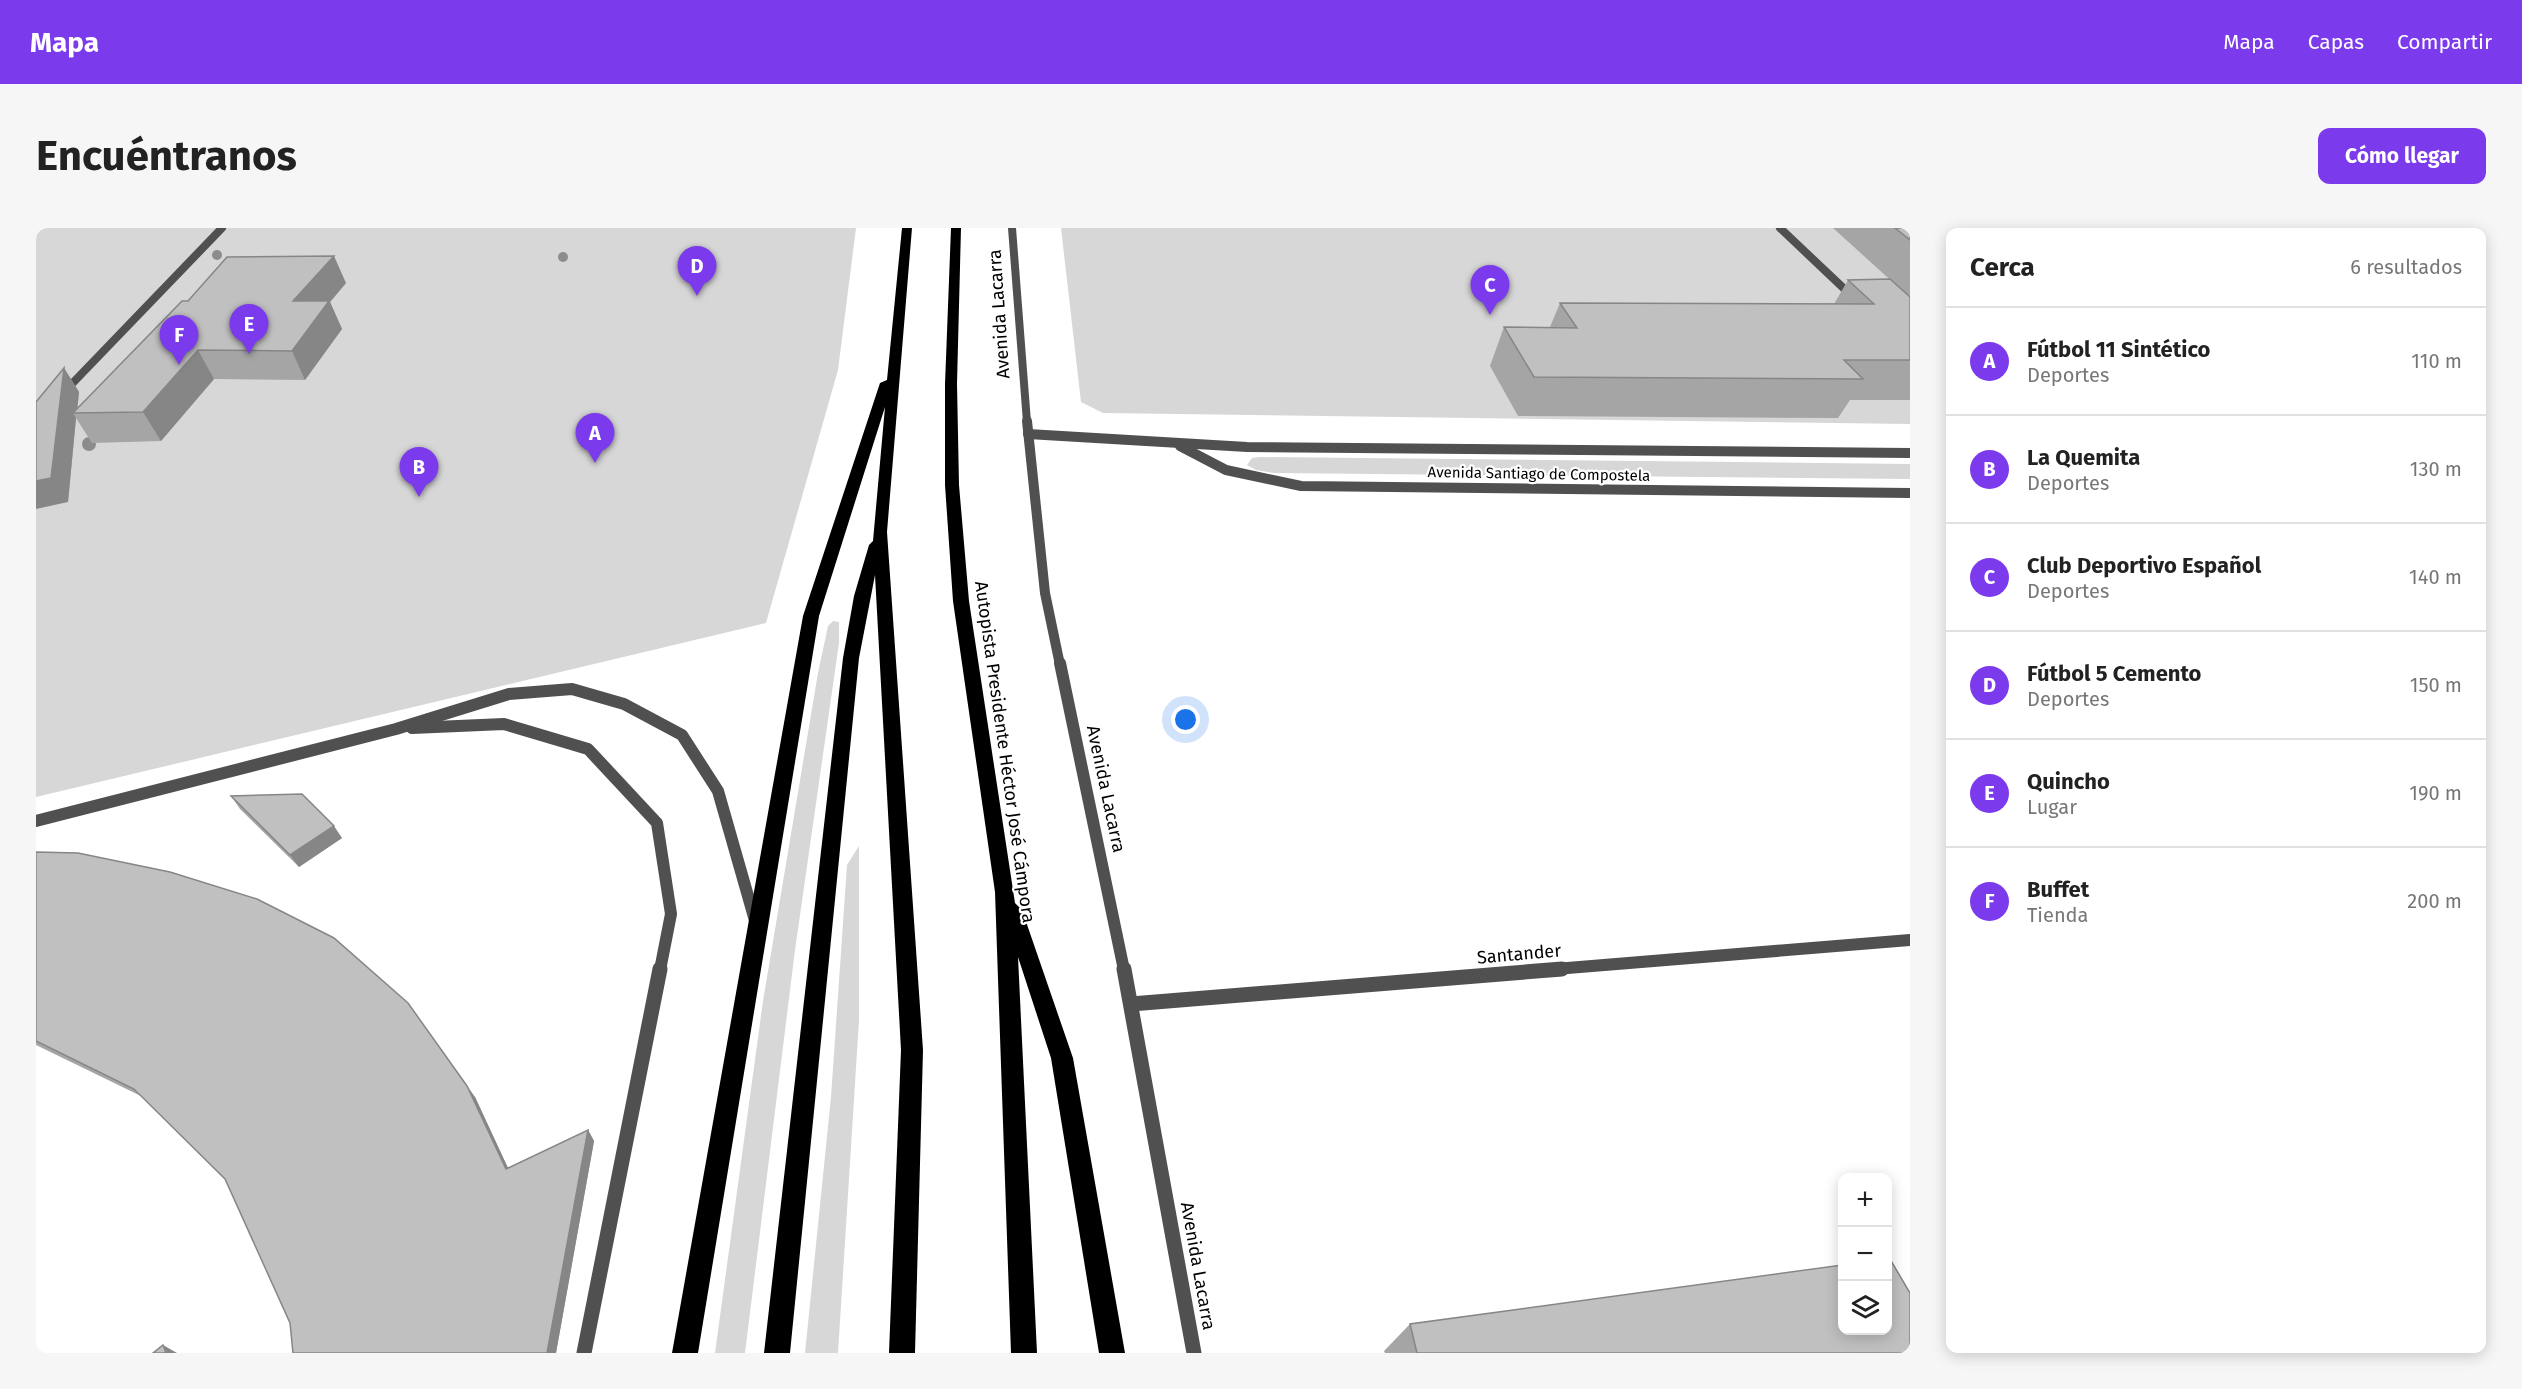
<!DOCTYPE html>
<html lang="es">
<head>
<meta charset="utf-8">
<style>
  :root { --surface:#fff; --page:#f6f6f6; --text:#222; --muted:#767676; --line:#e0e0e0; --accent:#7c3aed }
  body { margin:0; font-family:"Fira Sans",sans-serif; background:var(--page); color:var(--text) }
  .controls { position:absolute; right:18px; bottom:18px; display:grid; overflow:hidden; border-radius:12px; box-shadow:0 3px 15px #0003 }
  .controls button { width:54px; height:54px; display:grid; place-items:center; padding:0; border:0; border-bottom:2px solid var(--line); background:var(--surface); color:var(--text); font:30px sans-serif }
  .you { position:absolute; left:1150px; top:492px; width:21px; height:21px; margin:-15px; border:4px solid #fff; border-radius:50%; background:#1a73e8; box-shadow:0 0 0 9px #1a73e833 }
  .badge { display:grid; place-items:center; width:39px; height:39px; border-radius:50%; background:var(--accent); color:#fff; font-size:20px; font-weight:700 }
  .pin { position:absolute; translate:-50% -50px; filter:drop-shadow(0 2px 3px #0008) }
  .pin::after { content:''; position:absolute; top:32px; width:21px; height:18px; background:inherit; clip-path:polygon(0 0,100% 0,50% 100%) }
  .list { margin:0; padding:0; list-style:none }
  h2 { display:flex; justify-content:space-between; align-items:center; height:78px; margin:0; padding:0 24px; font-size:26px }
  h2 small { font-size:20px; font-weight:400; color:var(--muted) }
  .list li { display:grid; grid-template-columns:39px 1fr auto; gap:18px; align-items:center; box-sizing:border-box; height:108px; padding:0 24px; border-top:2px solid var(--line) }
  .list b { display:block; font-size:22px; white-space:nowrap }
  .list p { margin:0; font-size:20px; white-space:nowrap; color:var(--muted) }
  .list em { font-size:20px; font-style:normal; color:var(--muted) }
  .icon { flex:none; width:33px; height:33px; fill:none; stroke:currentColor; stroke-width:2; stroke-linecap:round; stroke-linejoin:round }
  .map { position:relative; flex:none; width:1874px; height:1125px; overflow:hidden; border-radius:12px }
  header { display:flex; align-items:center; gap:36px; box-sizing:border-box; height:84px; padding:0 30px; background:var(--accent); color:#fff }
  header strong { font-size:28px }
  nav { display:flex; gap:33px; margin-inline-start:auto; font-size:21px }
  .intro { display:flex; align-items:center; justify-content:space-between; box-sizing:border-box; height:144px; padding:0 36px }
  h1 { margin:0; font-size:42px }
  .button { padding:15px 27px; border-radius:12px; background:var(--accent); color:#fff; font-size:21px; font-weight:700 }
  main { display:flex; gap:36px; padding:0 36px }
  aside { flex:1; background:var(--surface); border-radius:12px; box-shadow:0 3px 15px #0003 }
  .map>svg:first-child { display:block }
  .green { fill:#d7d7d7 }
  .lines { fill:none; stroke-linecap:round; stroke-linejoin:round }
  .lane-far2 { stroke:#505050; stroke-width:8 }
  .lane-far1 { stroke:#505050; stroke-width:12 }
  .lane { stroke:#505050; stroke-width:15 }
  .street-far3 { stroke:#505050; stroke-width:8 }
  .street-far2 { stroke:#505050; stroke-width:10 }
  .street-far1 { stroke:#505050; stroke-width:12 }
  .street { stroke:#505050; stroke-width:15 }
  .highway { fill:#000; fill-rule:evenodd }
  .tree { fill:#8c8c8c }
  .wall { fill:#a5a5a5 }
  .shaded-wall { fill:#868686 }
  .building { fill:#c0c0c0; stroke:#868686; stroke-width:1.5 }
  .labels { text-anchor:middle; dominant-baseline:central; stroke-width:4.5; stroke-linejoin:round; paint-order:stroke }
  .far-street-label { font-size:15px; fill:#000; stroke:#fff }
  .street-label { font-size:18px; fill:#000; stroke:#fff }
</style>
</head>
<body>
<header>
<strong>Mapa</strong>
<nav><a>Mapa</a><a>Capas</a><a>Compartir</a></nav>
</header>
<div class="intro"><h1>Encuéntranos</h1><a class="button">Cómo llegar</a></div>
<main>
<div class="map">
<svg width="1874" height="1125" viewBox="0 0 1874 1125">
  <rect width="100%" height="100%" fill="#fff"/>
  <g class="green">
    <polygon points="0,0 820,0 802,142 730,395 0,569"/>
    <polygon points="1025,0 1874,0 1874,196 1067,185 1045,174"/>
    <polygon points="1224,229 1874,236 1874,251 1238,245 1220,242 1211,237 1216,230"/>
    <polygon points="797,393 803,394 803,415 759,722 709,1125 679,1125 727,773 782,445 792,398"/>
    <polygon points="823,618 823,792 802,1125 769,1125 795,869 811,637"/>
  </g>
  <g class="lines">
    <g class="lane-far2">
      <polyline points="1744,0 1819,71"/>
      <polyline points="0,183 29,163 186,0"/>
    </g>
    <g class="lane-far1">
      <polyline points="376,500 468,496 552,521 621,595 635,686 624,742"/>
      <polyline points="0,593 360,501 473,466 536,461 588,476 646,507 682,563 720,696"/>
    </g>
    <polyline class="lane" points="548,1125 624,741"/>
    <polyline class="street-far3" points="976,0 991,194"/>
    <g class="street-far2">
      <polyline points="991,193 1009,365 1024,437"/>
      <polyline points="992,206 1211,219 1874,225"/>
      <polyline points="1144,218 1190,242 1265,258 1874,265"/>
    </g>
    <g class="street-far1">
      <polyline points="1024,435 1088,742"/>
      <polyline points="1507,742 1874,712"/>
    </g>
    <g class="street">
      <polyline points="1088,741 1158,1125"/>
      <polyline points="1095,776 1526,741"/>
    </g>
    <g class="highway">
      <polygon points="866,0 876,0 851,304 887,822 879,1125 853,1125 865,822 839,347 823,430 754,1125 728,1125 807,430 818,368 833,317 837,313 849,179 783,388 662,1125 636,1125 767,388 844,155 851,152"/>
      <polygon points="915,0 925,0 921,156 923,257 933,373 979,675 986,682 1037,830 1089,1125 1063,1125 1015,830 982,729 1001,1125 975,1125 959,664 917,373 909,257 909,156"/>
    </g>
  </g>
  <g class="tree">
    <circle cx="181" cy="27" r="5"/>
    <circle cx="527" cy="29" r="5"/>
    <circle cx="53" cy="216" r="7"/>
  </g>
  <g class="wall">
    <polygon points="1797,0 1874,0 1874,172 1814,172 1802,190 1482,188 1454,138 1468,99 1514,99 1524,75 1798,76 1812,52 1861,58"/>
    <polygon points="310,55 294,74 306,101 269,152 178,151 125,213 56,215 40,190 32,274 28,140 43,164 41,181 152,73"/>
    <polygon points="195,568 306,610 263,639 204,581"/>
    <polygon points="0,624 439,869 472,940 552,902 558,913 520,1125 257,1125 254,1095 189,951 107,869 0,817"/>
    <polygon points="1374,1096 1874,1125 1349,1125 1348,1123"/>
  </g>
  <g class="shaded-wall">
    <polygon points="298,28 310,55 294,74 306,101 269,152 256,123 257,73"/>
    <polygon points="162,122 178,151 125,213 107,184"/>
    <polygon points="28,140 43,164 41,185 37,185 40,190 32,274 0,281 0,253"/>
    <polygon points="298,598 306,610 263,639 254,627"/>
    <polygon points="372,775 439,869 477,951 470,941"/>
    <polygon points="552,902 558,913 520,1125 511,1125"/>
    <polygon points="127,1117 141,1125 130,1125"/>
  </g>
  <g class="building">
    <polygon points="1859,0 1874,0 1874,12"/>
    <polygon points="298,28 257,73 293,73 256,123 162,122 107,184 37,185 146,73 152,73 191,29"/>
    <polygon points="1854,51 1874,69 1874,132 1808,132 1827,151 1498,149 1468,99 1541,100 1524,75 1838,76 1812,52"/>
    <polygon points="28,140 15,250 0,253 0,174"/>
    <polygon points="266,566 298,598 254,627 195,568"/>
    <polygon points="0,624 42,625 134,644 221,671 298,710 372,775 431,858 470,941 552,902 511,1125 257,1125 254,1095 189,951 98,861 0,813"/>
    <polygon points="1851,1031 1854,1031 1874,1065 1874,1125 1381,1125 1374,1096 1806,1037 1806,1102 1851,1102"/>
    <polygon points="127,1117 130,1125 117,1125"/>
  </g>
  <g class="labels">
    <g class="far-street-label">
      <text transform="translate(1503 246) rotate(1)">Avenida Santiago de Compostela</text>
    </g>
    <g class="street-label">
      <text transform="translate(963 86) rotate(-94)">Avenida Lacarra</text>
      <text transform="translate(969 524) rotate(82)">Autopista Presidente Héctor José Cámpora</text>
      <text transform="translate(1070 561) rotate(78)">Avenida Lacarra</text>
      <text transform="translate(1483 726) rotate(-5)">Santander</text>
      <text transform="translate(1162 1038) rotate(80)">Avenida Lacarra</text>
    </g>
  </g>
</svg>
<div class="controls">
<button>+</button>
<button>−</button>
<button><svg class="icon" aria-label="layers" viewBox="0 0 24 24"><path d="M12 4l9 5-9 5-9-5zM3 14l9 5 9-5"/></svg></button>
</div>
<div class="you"></div>
<div class="pin badge" style="left:559px;top:235px">A</div>
<div class="pin badge" style="left:383px;top:269px">B</div>
<div class="pin badge" style="left:1454px;top:87px">C</div>
<div class="pin badge" style="left:661px;top:68px">D</div>
<div class="pin badge" style="left:213px;top:126px">E</div>
<div class="pin badge" style="left:143px;top:137px">F</div>
</div>
<aside>
<h2>Cerca<small>6 resultados</small></h2>
<ul class="list">
<li><span class="badge">A</span><div><b>Fútbol 11 Sintético</b><p>Deportes</p></div><em>110 m</em></li>
<li><span class="badge">B</span><div><b>La Quemita</b><p>Deportes</p></div><em>130 m</em></li>
<li><span class="badge">C</span><div><b>Club Deportivo Español</b><p>Deportes</p></div><em>140 m</em></li>
<li><span class="badge">D</span><div><b>Fútbol 5 Cemento</b><p>Deportes</p></div><em>150 m</em></li>
<li><span class="badge">E</span><div><b>Quincho</b><p>Lugar</p></div><em>190 m</em></li>
<li><span class="badge">F</span><div><b>Buffet</b><p>Tienda</p></div><em>200 m</em></li>
</ul>
</aside>
</main>
</body>
</html>
